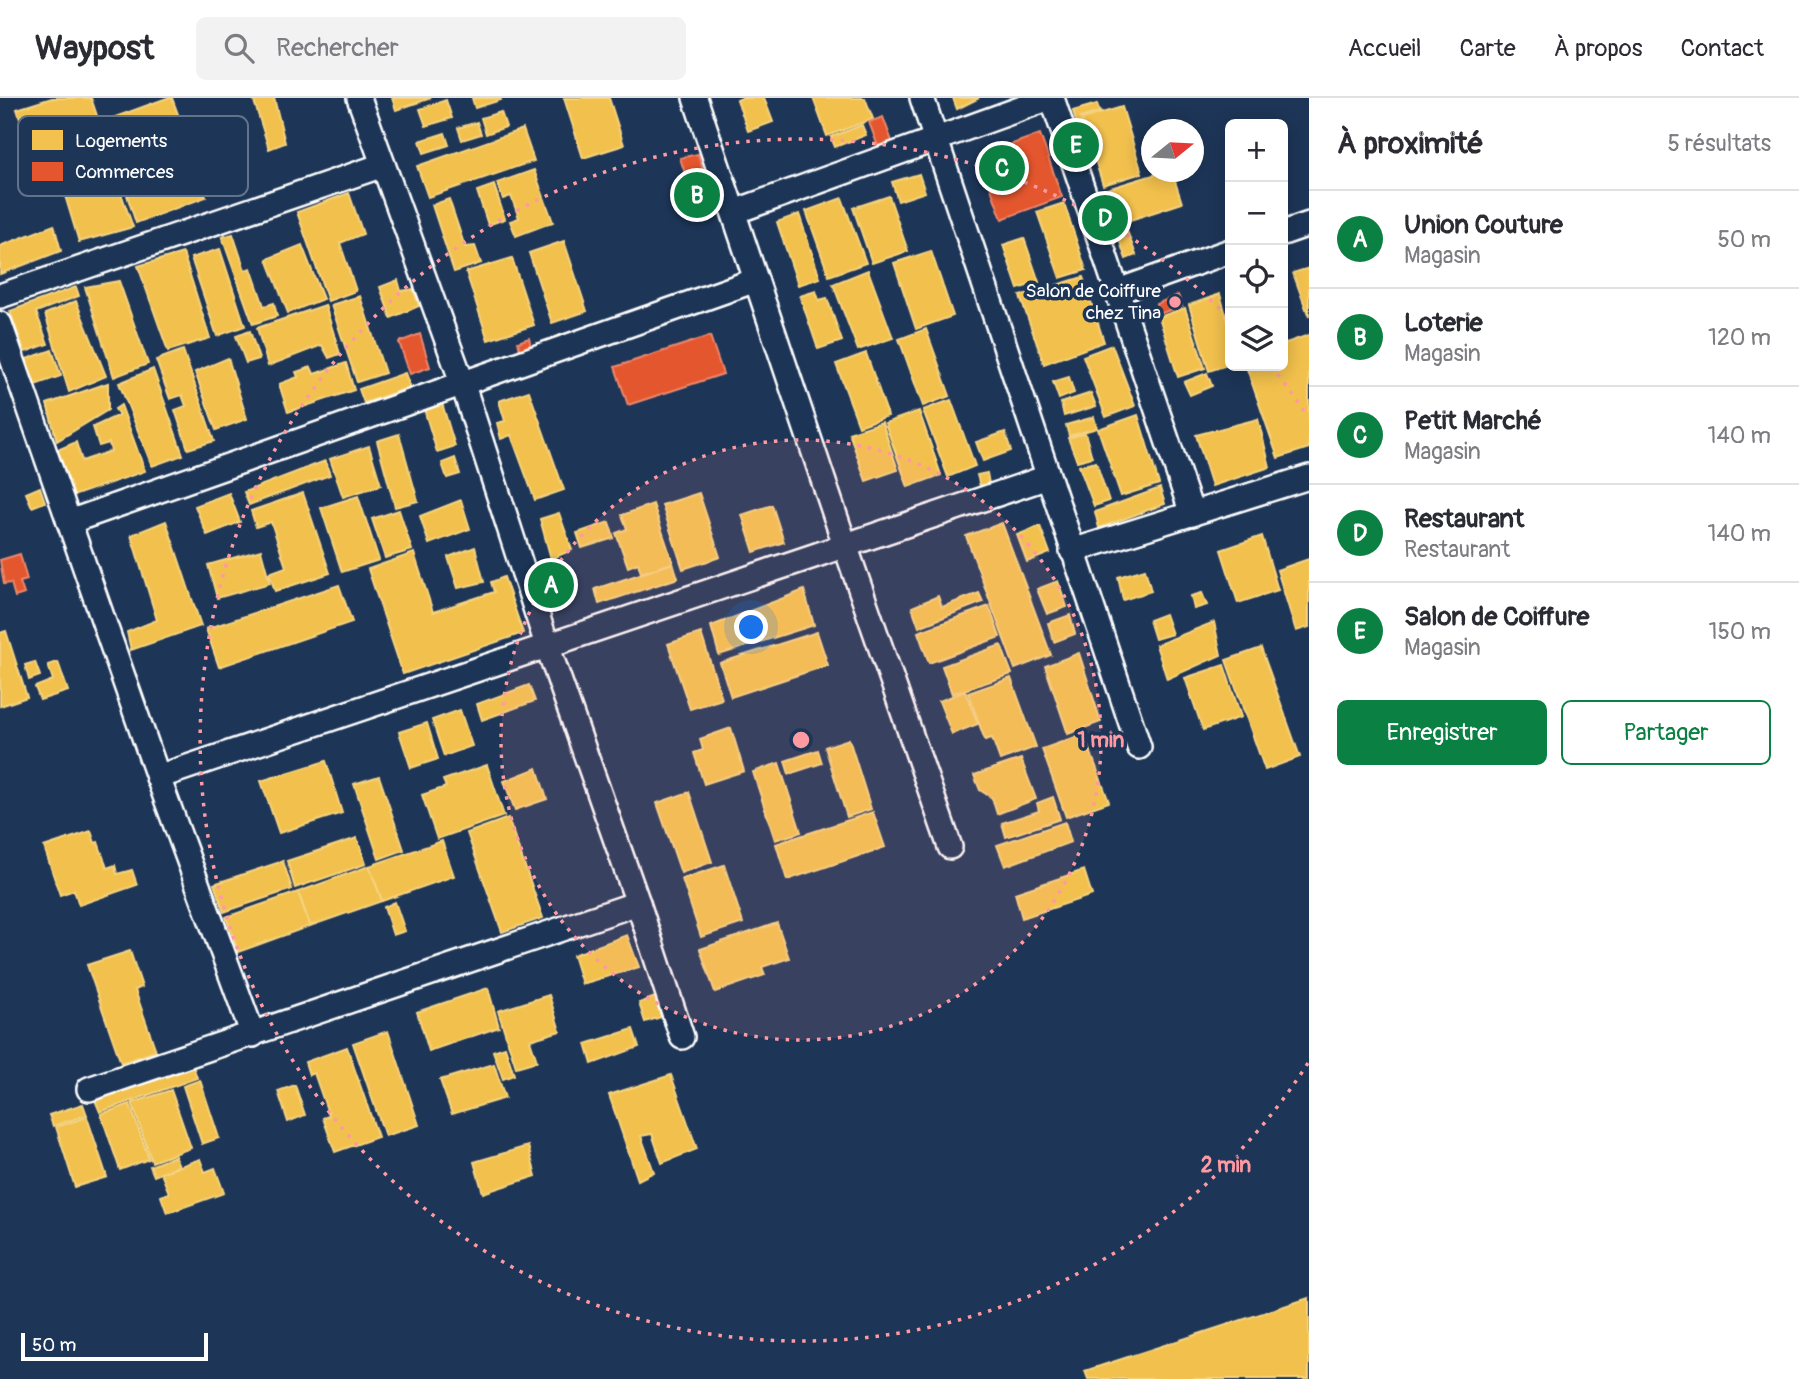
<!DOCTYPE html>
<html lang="fr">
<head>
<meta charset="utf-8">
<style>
  :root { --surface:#fff; --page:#f2f2f3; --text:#2b2b33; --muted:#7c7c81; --line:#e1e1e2; --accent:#0b8043 }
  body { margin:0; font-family:Pangolin,sans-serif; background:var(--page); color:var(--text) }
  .controls { position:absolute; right:21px; top:21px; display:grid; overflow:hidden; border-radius:10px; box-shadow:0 4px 18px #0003 }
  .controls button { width:63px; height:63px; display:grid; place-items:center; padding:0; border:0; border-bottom:2px solid var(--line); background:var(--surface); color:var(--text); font:35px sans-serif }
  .compass { position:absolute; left:1141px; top:21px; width:63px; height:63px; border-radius:50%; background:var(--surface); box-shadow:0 4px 18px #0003; rotate:72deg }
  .scale { position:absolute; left:21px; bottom:18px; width:187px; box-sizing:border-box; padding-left:7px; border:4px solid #fff; border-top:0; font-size:19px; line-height:24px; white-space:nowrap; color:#fff; -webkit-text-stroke:5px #1d3557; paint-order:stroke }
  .you { position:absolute; left:752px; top:530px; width:24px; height:24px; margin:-18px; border:5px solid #fff; border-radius:50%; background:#1a73e8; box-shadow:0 0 0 10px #1a73e833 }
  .badge { display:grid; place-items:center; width:46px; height:46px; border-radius:50%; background:var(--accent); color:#fff; font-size:23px; font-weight:700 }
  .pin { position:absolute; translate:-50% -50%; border:4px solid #fff; box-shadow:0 2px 7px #0006 }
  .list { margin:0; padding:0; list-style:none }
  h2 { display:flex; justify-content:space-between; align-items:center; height:91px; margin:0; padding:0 28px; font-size:30px }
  h2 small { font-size:23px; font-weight:400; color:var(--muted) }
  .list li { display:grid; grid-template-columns:46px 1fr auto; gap:21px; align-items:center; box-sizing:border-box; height:98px; padding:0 28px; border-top:2px solid var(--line) }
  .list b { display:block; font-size:26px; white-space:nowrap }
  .list p { margin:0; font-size:23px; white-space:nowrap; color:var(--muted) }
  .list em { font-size:23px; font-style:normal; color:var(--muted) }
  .actions { display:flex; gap:14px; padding:21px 28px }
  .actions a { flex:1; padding:16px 0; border:2px solid var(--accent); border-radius:10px; text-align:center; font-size:24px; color:var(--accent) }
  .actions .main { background:var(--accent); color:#fff }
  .icon { flex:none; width:38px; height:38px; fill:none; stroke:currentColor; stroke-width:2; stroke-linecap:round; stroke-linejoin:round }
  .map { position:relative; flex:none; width:1309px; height:1281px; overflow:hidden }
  header { display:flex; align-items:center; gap:42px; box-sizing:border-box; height:98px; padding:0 35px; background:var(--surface); border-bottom:2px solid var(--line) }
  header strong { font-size:33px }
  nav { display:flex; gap:38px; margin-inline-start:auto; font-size:24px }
  .search { width:490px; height:63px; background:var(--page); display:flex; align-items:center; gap:18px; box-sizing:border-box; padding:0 24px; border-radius:10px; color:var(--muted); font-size:26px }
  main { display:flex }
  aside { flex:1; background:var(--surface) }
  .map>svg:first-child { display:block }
  .homes { fill:#f2c14e; stroke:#f6d483; stroke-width:2 }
  .shops { fill:#e4572e; stroke:#ec896d; stroke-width:2 }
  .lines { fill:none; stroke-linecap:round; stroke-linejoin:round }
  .minor-casing { stroke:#fff; stroke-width:28 }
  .minor { stroke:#1d3557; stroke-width:23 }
  .ring { fill:none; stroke:#ff9aa2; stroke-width:3.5; stroke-dasharray:3.5 7 }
  .poi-dot { fill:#ff9aa2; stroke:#1d3557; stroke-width:2.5 }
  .labels { text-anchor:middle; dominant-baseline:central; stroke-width:7; stroke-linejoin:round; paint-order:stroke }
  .poi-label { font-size:19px; fill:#fff; stroke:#1d3557; text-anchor:end }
  .key { fill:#1d3557; stroke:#617289; stroke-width:2 }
  .key-label { font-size:19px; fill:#fff }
  .centre { fill:#ff9aa2; stroke:#1d3557; stroke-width:3.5 }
  .ring-label { font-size:21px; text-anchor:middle; font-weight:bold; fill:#ff9aa2; stroke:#1d3557; stroke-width:7; stroke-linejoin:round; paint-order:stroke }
</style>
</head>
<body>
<header>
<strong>Waypost</strong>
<div class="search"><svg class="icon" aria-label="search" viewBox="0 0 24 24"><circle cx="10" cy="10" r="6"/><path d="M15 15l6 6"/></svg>Rechercher</div>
<nav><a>Accueil</a><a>Carte</a><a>À propos</a><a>Contact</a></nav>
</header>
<main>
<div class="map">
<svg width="1309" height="1281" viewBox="0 0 1309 1281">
  <rect width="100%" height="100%" fill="#1d3557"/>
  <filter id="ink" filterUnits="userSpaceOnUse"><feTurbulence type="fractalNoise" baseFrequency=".0143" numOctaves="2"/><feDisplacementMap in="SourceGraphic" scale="14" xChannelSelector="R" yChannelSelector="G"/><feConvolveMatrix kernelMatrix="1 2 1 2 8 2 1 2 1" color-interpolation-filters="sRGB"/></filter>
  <g filter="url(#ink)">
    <g class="homes">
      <polygon points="52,0 91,0 108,50 37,73 17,11"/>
      <polygon points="167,0 172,0 186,38 152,51 154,58 120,70 104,23"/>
      <polygon points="253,0 274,0 285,45 269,51"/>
      <polygon points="392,0 431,0 396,12"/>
      <polygon points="472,0 500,0 501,2 475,10"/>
      <polygon points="564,0 609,0 624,47 583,60"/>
      <polygon points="742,0 764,0 773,24 748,33 737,2"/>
      <polygon points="813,0 865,0 873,21 827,38"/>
      <polygon points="953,0 979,0 957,11"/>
      <polygon points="446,2 452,20 426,28 420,11"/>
      <polygon points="1097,6 1100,14 1080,20 1083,29 1078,30 1073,13"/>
      <polygon points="1122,9 1142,75 1103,87 1082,21"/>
      <polygon points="501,14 506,29 486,36 481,20"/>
      <polygon points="477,24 481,36 462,42 458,30"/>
      <polygon points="862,27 866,37 835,49 831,39"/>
      <polygon points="523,31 534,63 428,99 417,68"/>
      <polygon points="445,35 449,47 424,55 420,43"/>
      <polygon points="110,64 133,129 79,144 60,81"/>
      <polygon points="196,72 206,99 136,125 127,97"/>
      <polygon points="534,72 553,124 516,138 510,123 519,120 511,98 503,101 497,85"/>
      <polygon points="1163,74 1172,74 1182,105 1115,127 1104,92"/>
      <polygon points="919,76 925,94 898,103 892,84"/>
      <polygon points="494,87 505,121 488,127 477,93"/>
      <polygon points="349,95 363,136 340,145 356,193 328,203 297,114"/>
      <polygon points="889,98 908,153 872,165 853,110"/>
      <polygon points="842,100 866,165 829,178 806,113"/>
      <polygon points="449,101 465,149 475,148 481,165 454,174 432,107"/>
      <polygon points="1064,105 1086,172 1060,180 1037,114"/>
      <polygon points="799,116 820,180 798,187 777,124"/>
      <polygon points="54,127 61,153 0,176 0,148"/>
      <polygon points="1126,130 1136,157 1126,161 1116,133"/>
      <polygon points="233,136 245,172 251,170 264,208 274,205 277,218 253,226 222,139"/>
      <polygon points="1024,140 1039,184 1018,191 1003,147"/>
      <polygon points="564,143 587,213 552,225 529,155"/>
      <polygon points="302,147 323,201 288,215 267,161"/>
      <polygon points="220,151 245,228 217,238 191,160"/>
      <polygon points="931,153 953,218 916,231 894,165"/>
      <polygon points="183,155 210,240 168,253 138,168"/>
      <polygon points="512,160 534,227 488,242 466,174"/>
      <polygon points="1309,170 1309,219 1293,175"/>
      <polygon points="868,172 893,240 858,252 833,186"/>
      <polygon points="1083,179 1104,244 1044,266 1020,198"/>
      <polygon points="398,182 401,193 413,191 419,208 391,220 380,189"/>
      <polygon points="119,183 148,266 114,279 85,189"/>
      <polygon points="76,189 79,198 36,214 48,246 25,254 10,213"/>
      <polygon points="816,193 819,202 827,200 842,243 818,251 800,198"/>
      <polygon points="1220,196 1230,231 1230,266 1209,273 1189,207"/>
      <polygon points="360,198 385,275 357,284 331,207"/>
      <polygon points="76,203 106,278 69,294 45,216"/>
      <polygon points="325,207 340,256 329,260 322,247 268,268 257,230"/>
      <polygon points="1185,210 1205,270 1178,279 1159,219"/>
      <polygon points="926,231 950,298 923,308 899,241"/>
      <polygon points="250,233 259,261 246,265 236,238"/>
      <polygon points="1309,237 1309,350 1278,360 1246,268 1283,268 1283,246"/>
      <polygon points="1112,247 1135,308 1106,319 1083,258"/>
      <polygon points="52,252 61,278 35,287 26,261"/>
      <polygon points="183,252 214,343 188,351 175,312 186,308 182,297 170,301 156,262"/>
      <polygon points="866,255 888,318 859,328 836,266"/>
      <polygon points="228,260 247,321 216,332 195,274"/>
      <polygon points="346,265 354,292 288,314 279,286 298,279 296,274 311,269 314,276"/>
      <polygon points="153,271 183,357 152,368 119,285"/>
      <polygon points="405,275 410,289 364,305 359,291"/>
      <polygon points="1207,275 1212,288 1190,297 1184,284"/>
      <polygon points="1069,279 1074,295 1059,301 1053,284"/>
      <polygon points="108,285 108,312 57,343 47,306"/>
      <polygon points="529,293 564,392 535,402 511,337 501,341 497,325 505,323 499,303"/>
      <polygon points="1091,295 1096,308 1064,318 1061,305"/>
      <polygon points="441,302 455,348 437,354 423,308"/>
      <polygon points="951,302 975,368 948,379 923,312"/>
      <polygon points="121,307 145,373 73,398 55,353 76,344 82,363 111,353 109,345 99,348 93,329 119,317 115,311"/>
      <polygon points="919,313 941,377 908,389 885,325"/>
      <polygon points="1138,317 1159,386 1121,398 1098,331"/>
      <polygon points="1094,319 1097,330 1069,338 1066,327"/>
      <polygon points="1258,321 1270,369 1212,388 1196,337"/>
      <polygon points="882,324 898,372 866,383 849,335"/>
      <polygon points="1005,334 1011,353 983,363 976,344"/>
      <polygon points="1085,335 1092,359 1077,363 1068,340"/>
      <polygon points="399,336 418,403 395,409 377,343"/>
      <polygon points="369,348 381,387 343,399 330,361"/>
      <polygon points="455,360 460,376 447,380 442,365"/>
      <polygon points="325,363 330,377 249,407 244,394"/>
      <polygon points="1096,364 1109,403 1094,408 1079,368"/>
      <polygon points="987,375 989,386 980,388 977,377"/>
      <polygon points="40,389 45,404 32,409 26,395"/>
      <polygon points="1160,390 1165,406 1099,430 1095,414"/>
      <polygon points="229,395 240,424 207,437 195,408"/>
      <polygon points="303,395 330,475 275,493 269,475 286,469 271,424 256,429 251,413"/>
      <polygon points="699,395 720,459 683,471 662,407"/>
      <polygon points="358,398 379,462 342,474 321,410"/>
      <polygon points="461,402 470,431 429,446 420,418"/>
      <polygon points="653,406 673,465 641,475 638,465 628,469 616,435 627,431 622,417"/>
      <polygon points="772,407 784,444 754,454 742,417"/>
      <polygon points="399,412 412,452 385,460 372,421"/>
      <polygon points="559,415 572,452 551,461 540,421"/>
      <polygon points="166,423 201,528 131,552 127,534 157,522 131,437"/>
      <polygon points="609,424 614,440 582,450 577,435"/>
      <polygon points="1002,425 1051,557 1015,571 966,438"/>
      <polygon points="1040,428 1050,455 1027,464 1017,437"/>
      <polygon points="1262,438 1278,492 1238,505 1221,452"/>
      <polygon points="475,449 484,484 458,490 448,459"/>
      <polygon points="261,452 270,485 217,500 208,467"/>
      <polygon points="414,455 433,514 494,494 491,484 504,479 523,535 403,576 368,471"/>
      <polygon points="1309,461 1309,529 1296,533 1277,472"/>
      <polygon points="673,465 678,480 599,506 595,491"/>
      <polygon points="1145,471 1151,493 1123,502 1118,479"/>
      <polygon points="1058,483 1067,509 1047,516 1037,491"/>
      <polygon points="339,487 352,524 219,569 206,531"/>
      <polygon points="804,492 814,527 719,557 711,528"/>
      <polygon points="979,495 983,504 919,529 912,509 938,498 942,509"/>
      <polygon points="1202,495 1207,507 1194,511 1191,498"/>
      <polygon points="989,508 1000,539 929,565 918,534"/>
      <polygon points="1165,516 1172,536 1155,541 1149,522"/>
      <polygon points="1070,517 1075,536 1054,544 1048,525"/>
      <polygon points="1214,524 1221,557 1167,581 1156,547"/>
      <polygon points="6,533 27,599 0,608 0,535"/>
      <polygon points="817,534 828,567 731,599 720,565"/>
      <polygon points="701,535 722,601 690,611 668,546"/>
      <polygon points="1001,547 1012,576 952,596 942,568"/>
      <polygon points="1261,550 1300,659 1265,672 1226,562"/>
      <polygon points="1079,555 1101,624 1068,636 1045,568"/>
      <polygon points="35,564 40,578 29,582 25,567"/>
      <polygon points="58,564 68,593 40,602 35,589 53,582 48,567"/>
      <polygon points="1224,567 1241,619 1203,632 1185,580"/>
      <polygon points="1011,580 1036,649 1000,662 992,640 985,642 968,595"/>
      <polygon points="529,587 535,603 482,622 477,606"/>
      <polygon points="965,593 978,626 952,636 939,603"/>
      <polygon points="460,612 472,648 444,658 432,622"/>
      <polygon points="427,625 438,661 411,670 399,634"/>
      <polygon points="731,630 744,673 704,686 694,655 703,652 700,641"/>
      <polygon points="1084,636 1109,704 1066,719 1042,651"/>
      <polygon points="849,641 871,711 847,719 825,649"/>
      <polygon points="818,652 822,665 789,676 785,663"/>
      <polygon points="1021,661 1036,701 997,716 992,700 980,692 974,677"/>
      <polygon points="326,663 342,715 279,735 261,683"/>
      <polygon points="779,665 801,734 775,742 753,674"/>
      <polygon points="487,667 504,718 437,741 422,697 446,689 443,682"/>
      <polygon points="537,670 547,701 515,712 504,683"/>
      <polygon points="379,678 404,752 379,761 354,686"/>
      <polygon points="689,694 712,764 681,775 657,705"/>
      <polygon points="1053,699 1060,721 1006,739 1002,725 1039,713 1037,705"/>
      <polygon points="873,714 885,749 787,782 776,746"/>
      <polygon points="508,720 543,820 502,834 467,735"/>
      <polygon points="1065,724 1071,744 1005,768 997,747"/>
      <polygon points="91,733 95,745 98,744 107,770 115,767 117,776 132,772 137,787 79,807 74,792 60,797 44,749"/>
      <polygon points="357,740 366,766 295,790 287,763"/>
      <polygon points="442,743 454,778 382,803 369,768"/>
      <polygon points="283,763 292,791 224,814 214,786"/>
      <polygon points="724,767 743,825 701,839 682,781"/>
      <polygon points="369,768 382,803 310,828 298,794"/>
      <polygon points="1084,772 1092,797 1022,820 1015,795"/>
      <polygon points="298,794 310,828 238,854 226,819"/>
      <polygon points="395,804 405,833 393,837 384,809"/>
      <polygon points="777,825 789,860 762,869 765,877 715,894 700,851"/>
      <polygon points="627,837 639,869 582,886 573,857"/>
      <polygon points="130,853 142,889 135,892 156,953 121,965 87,867"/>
      <polygon points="488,890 499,929 429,953 417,914"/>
      <polygon points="549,897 560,933 530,942 537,963 516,969 498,913"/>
      <polygon points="655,899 661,919 645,924 639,905"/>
      <polygon points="633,931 639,949 592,966 586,946"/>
      <polygon points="388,933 419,1027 385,1038 353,945"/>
      <polygon points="347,949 378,1039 335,1054 323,1020 329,1018 314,975 309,977 305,964"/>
      <polygon points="505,949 514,977 503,981 493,953"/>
      <polygon points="494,966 505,1000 452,1016 440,982"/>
      <polygon points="193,968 197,980 100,1014 95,1002"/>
      <polygon points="671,977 697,1051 662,1065 652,1036 641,1038 654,1074 638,1082 609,997"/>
      <polygon points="200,982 219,1040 202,1046 183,988"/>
      <polygon points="295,987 305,1017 288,1024 278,993"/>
      <polygon points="171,992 191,1050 152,1064 132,1005"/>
      <polygon points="83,1006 87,1017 53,1028 49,1017"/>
      <polygon points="130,1006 149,1061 120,1072 101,1016"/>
      <polygon points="87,1019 107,1079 75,1089 56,1029"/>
      <polygon points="528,1048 536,1078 483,1095 474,1064"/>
      <polygon points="175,1058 179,1068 154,1078 150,1068"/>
      <polygon points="200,1061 205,1074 215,1070 224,1095 167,1115 161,1098 169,1095 161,1075"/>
      <polygon points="1309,1200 1309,1281 1088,1281 1085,1273"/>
    </g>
    <g class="shops">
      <polygon points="883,19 893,46 879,51 869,24"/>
      <polygon points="1040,36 1062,99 1002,121 979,58"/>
      <polygon points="698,56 714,107 697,112 680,60"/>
      <polygon points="1178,197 1182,208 1159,216 1156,206"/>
      <polygon points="420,236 430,269 410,276 399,244"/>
      <polygon points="710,238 723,276 628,307 615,269"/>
      <polygon points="529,240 531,249 520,252 518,244"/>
      <polygon points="20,456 27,482 20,484 24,496 15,499 11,485 4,486 0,462"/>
      <polygon points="561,471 566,487 546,495 539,478"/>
    </g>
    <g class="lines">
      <defs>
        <g id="minor">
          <polyline points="359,0 462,284 547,547 638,805 682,939"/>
          <polyline points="695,0 845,447 950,749"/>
          <polyline points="922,0 1139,649"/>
          <polyline points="1052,0 1192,416"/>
          <polyline points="734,114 1050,0"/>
          <polyline points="1283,135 1309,126"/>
          <polyline points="1118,193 1230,153"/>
          <polyline points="0,198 383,67"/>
          <polyline points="0,226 158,679 253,937"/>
          <polyline points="69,424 756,182"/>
          <polyline points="1072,453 1309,379"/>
          <polyline points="158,679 1048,379"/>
          <polyline points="89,991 638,805"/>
        </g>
      </defs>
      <use href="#minor" class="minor-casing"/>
      <use href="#minor" class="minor"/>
    </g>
  </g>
  <circle cx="801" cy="642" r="300" fill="#ff9aa2" fill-opacity=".12"/>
  <g class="ring">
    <circle cx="801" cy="642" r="300"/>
    <path d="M1308 965A601 601 0 1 1 1230 221M1271 268A601 601 0 0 1 1308 319"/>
  </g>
  <circle class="poi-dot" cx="1175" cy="204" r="7"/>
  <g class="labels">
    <g class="poi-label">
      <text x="1161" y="193">Salon de Coiffure<tspan x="1161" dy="22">chez Tina</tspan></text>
    </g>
  </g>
  <rect x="18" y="18" width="230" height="80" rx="10" class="key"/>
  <rect x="32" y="32" width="31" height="20" fill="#f2c14e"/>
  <rect x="32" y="64" width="31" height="19" fill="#e4572e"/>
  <g class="key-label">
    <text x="75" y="49">Logements</text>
    <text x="75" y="80">Commerces</text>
  </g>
  <circle cx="801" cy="642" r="10" class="centre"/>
  <g class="ring-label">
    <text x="1101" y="649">1 min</text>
    <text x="1226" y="1074">2 min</text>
  </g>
</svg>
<div class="controls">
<button>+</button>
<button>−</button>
<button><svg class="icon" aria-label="locate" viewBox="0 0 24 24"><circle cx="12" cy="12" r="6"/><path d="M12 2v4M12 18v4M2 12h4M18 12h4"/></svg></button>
<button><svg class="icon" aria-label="layers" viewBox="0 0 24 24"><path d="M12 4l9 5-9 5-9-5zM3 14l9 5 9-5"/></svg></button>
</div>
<svg class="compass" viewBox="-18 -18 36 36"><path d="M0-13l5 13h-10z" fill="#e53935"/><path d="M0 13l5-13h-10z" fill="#7c7c81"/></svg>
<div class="scale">50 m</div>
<div class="you"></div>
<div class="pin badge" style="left:551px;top:487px">A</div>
<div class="pin badge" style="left:697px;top:97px">B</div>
<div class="pin badge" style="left:1002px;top:70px">C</div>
<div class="pin badge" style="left:1105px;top:120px">D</div>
<div class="pin badge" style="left:1076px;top:47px">E</div>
</div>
<aside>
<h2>À proximité<small>5 résultats</small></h2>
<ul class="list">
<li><span class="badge">A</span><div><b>Union Couture</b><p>Magasin</p></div><em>50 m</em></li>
<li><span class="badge">B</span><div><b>Loterie</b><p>Magasin</p></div><em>120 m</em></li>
<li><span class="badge">C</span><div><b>Petit Marché</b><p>Magasin</p></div><em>140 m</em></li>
<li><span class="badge">D</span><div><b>Restaurant</b><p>Restaurant</p></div><em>140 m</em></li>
<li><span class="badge">E</span><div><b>Salon de Coiffure</b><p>Magasin</p></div><em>150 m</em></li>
</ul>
<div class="actions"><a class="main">Enregistrer</a><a>Partager</a></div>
</aside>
</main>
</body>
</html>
